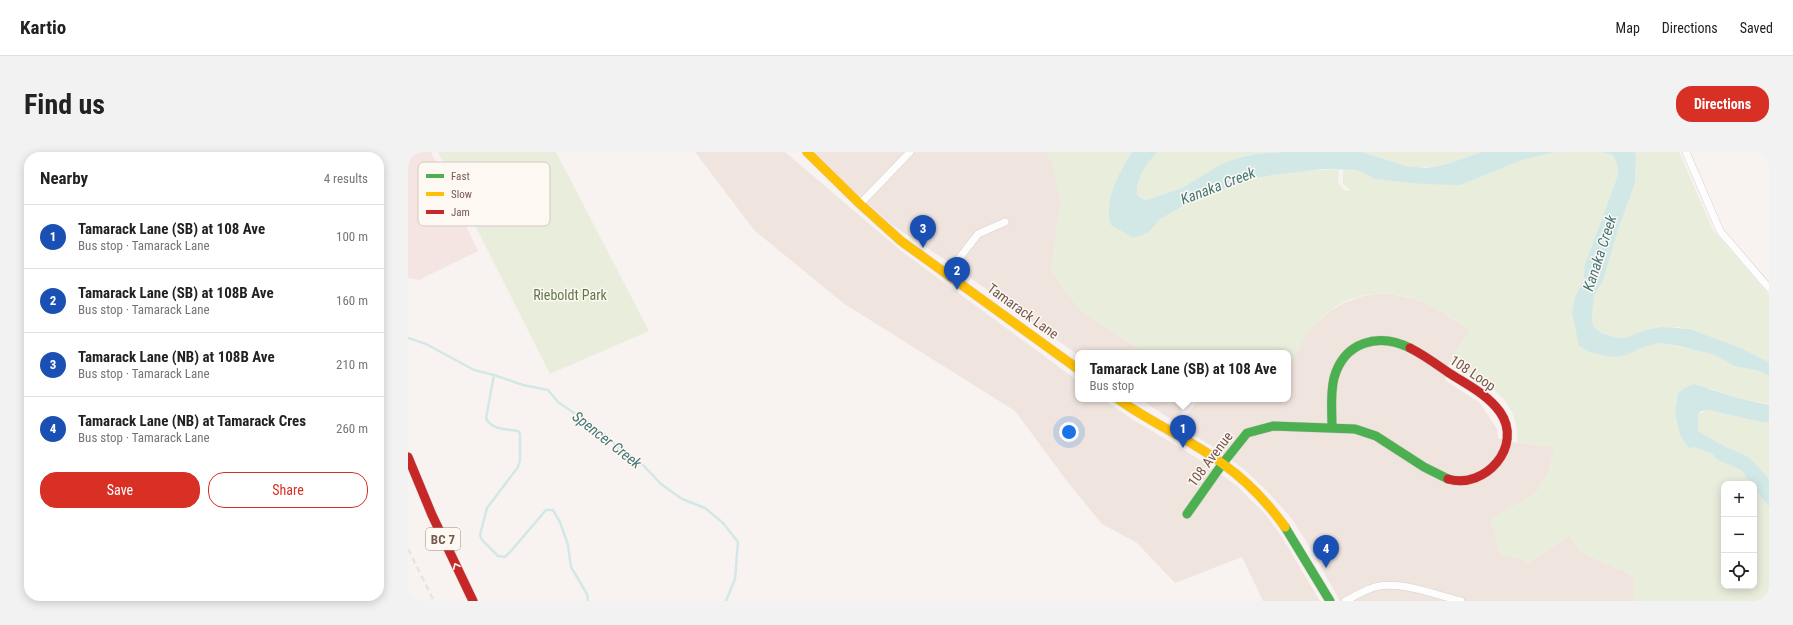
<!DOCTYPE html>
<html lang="en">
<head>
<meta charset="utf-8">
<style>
  :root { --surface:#fff; --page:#f2f2f2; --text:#222; --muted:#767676; --line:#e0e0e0; --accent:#d93025 }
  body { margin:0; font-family:"Roboto Condensed",sans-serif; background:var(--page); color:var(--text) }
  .controls { position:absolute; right:12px; bottom:12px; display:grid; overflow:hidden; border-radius:8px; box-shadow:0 2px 10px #0003 }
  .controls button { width:36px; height:36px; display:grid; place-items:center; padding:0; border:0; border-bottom:1px solid var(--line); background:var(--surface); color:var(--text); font:20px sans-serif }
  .you { position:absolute; left:661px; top:280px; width:14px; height:14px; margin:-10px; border:3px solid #fff; border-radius:50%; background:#1a73e8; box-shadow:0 0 0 6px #1a73e833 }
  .badge { display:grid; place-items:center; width:26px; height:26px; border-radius:50%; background:var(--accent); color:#fff; font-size:13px; font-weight:700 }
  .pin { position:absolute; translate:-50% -33px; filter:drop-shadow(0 1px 2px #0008) }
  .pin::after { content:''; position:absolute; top:21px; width:14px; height:12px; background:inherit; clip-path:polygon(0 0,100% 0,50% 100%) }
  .popup { position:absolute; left:667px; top:198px; width:216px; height:52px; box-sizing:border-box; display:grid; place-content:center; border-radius:8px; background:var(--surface); filter:drop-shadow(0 1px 3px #0005); font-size:13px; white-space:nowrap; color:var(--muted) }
  .popup b { font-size:15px; color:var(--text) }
  .popup::after { content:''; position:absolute; left:50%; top:100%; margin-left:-8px; border:8px solid transparent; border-top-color:var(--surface) }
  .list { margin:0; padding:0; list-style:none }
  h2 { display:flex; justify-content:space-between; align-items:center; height:52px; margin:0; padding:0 16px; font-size:17px }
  h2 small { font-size:13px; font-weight:400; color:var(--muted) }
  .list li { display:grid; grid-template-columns:26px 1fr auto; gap:12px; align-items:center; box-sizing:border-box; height:64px; padding:0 16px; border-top:1px solid var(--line) }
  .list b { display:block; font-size:15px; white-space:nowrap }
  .list p { margin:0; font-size:13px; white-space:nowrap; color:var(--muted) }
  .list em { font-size:13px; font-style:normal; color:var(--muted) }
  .actions { display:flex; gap:8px; padding:12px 16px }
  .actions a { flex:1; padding:9px 0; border:1px solid var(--accent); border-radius:16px; text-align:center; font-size:14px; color:var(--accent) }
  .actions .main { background:var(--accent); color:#fff }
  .icon { flex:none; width:22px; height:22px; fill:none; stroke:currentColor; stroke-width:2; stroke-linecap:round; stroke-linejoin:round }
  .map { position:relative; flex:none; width:1361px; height:449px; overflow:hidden; border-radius:16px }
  header { display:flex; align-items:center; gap:24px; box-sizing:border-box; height:56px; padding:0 20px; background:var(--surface); border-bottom:1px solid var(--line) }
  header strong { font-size:19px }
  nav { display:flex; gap:22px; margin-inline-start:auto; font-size:14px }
  .intro { display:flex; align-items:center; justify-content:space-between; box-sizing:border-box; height:96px; padding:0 24px }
  h1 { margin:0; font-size:28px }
  .button { padding:10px 18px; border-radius:16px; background:var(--accent); color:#fff; font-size:14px; font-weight:700 }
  main { display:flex; gap:24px; padding:0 24px }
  aside { flex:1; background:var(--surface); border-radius:16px; box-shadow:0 2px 10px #0003 }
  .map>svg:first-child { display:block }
  .residential { fill:#f0e5de }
  .commercial { fill:#f4e5e2 }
  .green { fill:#e9eddc }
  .water { fill:#d2e8e7 }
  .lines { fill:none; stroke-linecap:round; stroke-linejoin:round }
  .stream { stroke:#d2e8e7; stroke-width:2.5 }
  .street-casing { stroke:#d6cfcc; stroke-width:8 }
  .fast-casing { stroke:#d8cfcb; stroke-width:10 }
  .slow-casing { stroke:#d8cfcb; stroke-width:10 }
  .jam-casing { stroke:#d8cfcb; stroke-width:10 }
  .street { stroke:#fefdfd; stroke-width:7 }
  .fast { stroke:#4caf50; stroke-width:9 }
  .slow { stroke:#ffc107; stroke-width:9 }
  .jam { stroke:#c62828; stroke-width:9 }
  .rail { stroke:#e5e4e6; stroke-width:2.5; stroke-dasharray:6 4; stroke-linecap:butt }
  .oneway { stroke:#fef8f3 }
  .labels { text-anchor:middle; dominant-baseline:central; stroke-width:3; stroke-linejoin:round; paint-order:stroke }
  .shield { fill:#fef8f3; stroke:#9e8881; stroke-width:1 }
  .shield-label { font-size:13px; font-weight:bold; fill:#755850 }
  .park-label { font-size:14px; fill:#5f7949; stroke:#fef8f3 }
  .street-label { font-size:14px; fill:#755850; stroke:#fef8f3 }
  .water-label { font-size:15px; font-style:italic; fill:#457878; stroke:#fef8f3 }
  .key { fill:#fef8f3; stroke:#d5c8c2; stroke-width:1 }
  .key-label { font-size:11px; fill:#755850 }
</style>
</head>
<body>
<header>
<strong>Kartio</strong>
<nav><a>Map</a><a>Directions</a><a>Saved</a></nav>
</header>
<div class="intro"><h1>Find us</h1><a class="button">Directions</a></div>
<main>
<aside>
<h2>Nearby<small>4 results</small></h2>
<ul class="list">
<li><span class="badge" style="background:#1a4fb4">1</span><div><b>Tamarack Lane (SB) at 108 Ave</b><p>Bus stop · Tamarack Lane</p></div><em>100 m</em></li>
<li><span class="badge" style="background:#1a4fb4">2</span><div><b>Tamarack Lane (SB) at 108B Ave</b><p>Bus stop · Tamarack Lane</p></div><em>160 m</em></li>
<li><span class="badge" style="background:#1a4fb4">3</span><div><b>Tamarack Lane (NB) at 108B Ave</b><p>Bus stop · Tamarack Lane</p></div><em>210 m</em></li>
<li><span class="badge" style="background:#1a4fb4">4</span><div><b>Tamarack Lane (NB) at Tamarack Cres</b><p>Bus stop · Tamarack Lane</p></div><em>260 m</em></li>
</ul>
<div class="actions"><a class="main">Save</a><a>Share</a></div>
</aside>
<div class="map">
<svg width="1361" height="449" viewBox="0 0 1361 449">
  <rect width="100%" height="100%" fill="#f8f3f0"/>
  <g class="residential">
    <polygon points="287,0 377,0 492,98 670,229 670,247 695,247 724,267 796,310 829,334 858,363 874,385 912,449 855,449 834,405 767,431 729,391 694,372 661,332 607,259 435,151 346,78"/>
    <polygon points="407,0 639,0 645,14 653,50 643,118 672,158 738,201 670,201 670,203 536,107 484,73 444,37"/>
    <polygon points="967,142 983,142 1007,147 1022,153 1062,178 1042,210 1037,228 1072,251 1089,277 1090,286 1109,291 1147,295 1140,321 1129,340 1083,368 1092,402 1110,406 1120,411 1161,383 1173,400 1226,424 1226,449 932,449 901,394 884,367 861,341 838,319 810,298 771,274 791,247 880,247 880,224 884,209 890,195 903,175 922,159 936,151 951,145"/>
    <polygon points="732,247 784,247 767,270"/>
  </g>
  <polygon class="commercial" points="0,0 23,0 70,99 11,128 0,126"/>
  <g class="green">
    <polygon points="30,0 148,0 241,179 142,222"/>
    <path d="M639,0H724C714,15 706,28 704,45L741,80C744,76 748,70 753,67C759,62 768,59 775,55C822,29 877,16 931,18L930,31L937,39L943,38L935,32V18H950L967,27L1087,19L1114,8L1148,0H1194L1205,3L1209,13L1210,23L1177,112L1175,129L1167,145L1164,160L1218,203L1236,195L1252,191L1293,199L1307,203L1326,214L1348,218L1361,224V252L1326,245L1301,236L1267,261L1272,283L1281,297L1285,295L1303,301L1310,308L1333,318L1343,332H1316V434H1346V336L1361,355V449H1226V424L1173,400L1161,383L1120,411L1110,406L1092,402L1082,368L1129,340L1140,321L1147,295L1109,291C1112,244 1076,231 1042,210L1062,178C1044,167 1026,153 1006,147C945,127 895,165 881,224L880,201H738L672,158L643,118L653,50L645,14Z"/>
    <path d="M749,0H874L848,2L826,7L774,36L739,48L734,47L729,43C728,25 738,13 749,0Z"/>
    <path d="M953,0H1074C1056,6 1038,14 1020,15C997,17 973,7 953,0Z"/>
    <polygon points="1226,0 1271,0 1305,78 1361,143 1361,210 1333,196 1282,177 1270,175 1234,179 1219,185 1209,186 1193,181 1185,174 1184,165 1186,144 1195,129 1210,78 1227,31 1228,3"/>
    <polygon points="1300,258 1353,270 1361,270 1361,327 1347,311 1339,304 1316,294 1290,279 1290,262"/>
  </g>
  <g class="water">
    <path d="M724,0H749C738,13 728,26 729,43L734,47L739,48L774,36L810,14L826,7L848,2L874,0H953L998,14L1019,16L1039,12L1074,0H1148L1114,8L1052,33L1015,32L967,27L949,18L914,17L865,23L838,28L787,48L752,67L741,80L726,86L703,73C695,50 711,19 724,0Z"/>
    <polygon points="1194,0 1226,0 1228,3 1227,31 1210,78 1195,129 1186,144 1184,165 1185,174 1193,181 1209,186 1219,185 1234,179 1254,175 1282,177 1333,196 1361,210 1361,224 1348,218 1326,214 1307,203 1271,194 1252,191 1236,195 1218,203 1203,205 1182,200 1171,194 1164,160 1167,145 1175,129 1177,112 1210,23 1209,13 1205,3"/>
    <polygon points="1286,232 1326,245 1361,253 1361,270 1353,270 1300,258 1293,259 1290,262 1290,279 1316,294 1339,304 1347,311 1361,327 1361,355 1346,336 1346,332 1343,332 1333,318 1310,308 1303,301 1285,295 1281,297 1272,283 1267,261 1270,241 1277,236"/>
  </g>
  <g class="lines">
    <g class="stream">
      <polyline points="0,186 18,192 66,218 86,223 115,233 140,238 150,250 194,280 212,297 235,313 253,332 274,347 297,356 315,371 330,390 327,427 318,449"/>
      <path d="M86,223L78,266C83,278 98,277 110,279L112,282V308L110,315L79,356L72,383L74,388L90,404L97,405L103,399L138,358H145L152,370L160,393L163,415L179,442L180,449"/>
    </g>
    <defs>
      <g id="street">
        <polyline points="1278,0 1312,79 1361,136"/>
        <polyline points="452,52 502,0"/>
        <polyline points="539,122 570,82 597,70"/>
        <path d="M937,449C948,444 959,436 971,434C998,430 1027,443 1053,449"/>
      </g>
      <g id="fast">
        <path d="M924,275C924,259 922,242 926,226C936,190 970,180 1002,196"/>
        <polyline points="779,362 815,311 839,281 865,274 947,277 968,284 1016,315 1040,327"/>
        <polyline points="877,375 922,449"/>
      </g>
      <g id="slow">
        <polyline points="399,0 452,52 493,89 670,217"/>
        <path d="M710,247C743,271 782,287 815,312C839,329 859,350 877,375"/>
        <polyline points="0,448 0,449"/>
      </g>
      <g id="jam">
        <path d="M1002,196C1016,203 1028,212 1041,221C1058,232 1079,242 1092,260C1116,294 1077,338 1040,327"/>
        <polyline points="0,305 24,363 65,449"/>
      </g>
    </defs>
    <use href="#street" class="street-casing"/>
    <use href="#fast" class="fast-casing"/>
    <use href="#slow" class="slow-casing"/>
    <use href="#jam" class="jam-casing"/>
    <use href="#street" class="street"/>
    <use href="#fast" class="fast"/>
    <use href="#slow" class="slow"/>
    <use href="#jam" class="jam"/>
    <polyline class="rail" points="0,397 26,449"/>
  </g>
  <defs><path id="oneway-chevron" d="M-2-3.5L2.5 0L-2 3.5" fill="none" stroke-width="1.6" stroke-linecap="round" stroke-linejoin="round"/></defs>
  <use class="oneway" href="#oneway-chevron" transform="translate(48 414) rotate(-115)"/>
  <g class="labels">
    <rect class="shield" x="18" y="376" width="34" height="22" rx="3"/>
    <g class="shield-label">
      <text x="35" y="387">BC 7</text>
    </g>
    <g class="park-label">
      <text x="162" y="143">Rieboldt Park</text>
    </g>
    <g class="street-label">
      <text transform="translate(615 159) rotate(36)">Tamarack Lane</text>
      <text transform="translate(1065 221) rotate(34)">108 Loop</text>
      <text transform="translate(802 307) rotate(-53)">108 Avenue</text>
    </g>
    <g class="water-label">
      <text transform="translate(810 34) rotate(-21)">Kanaka Creek</text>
      <text transform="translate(1192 101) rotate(-72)">Kanaka Creek</text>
      <text transform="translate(199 288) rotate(38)">Spencer Creek</text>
    </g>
  </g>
  <rect x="10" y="10" width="132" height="64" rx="6" class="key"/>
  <rect x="18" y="22" width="18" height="4" fill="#4caf50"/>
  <rect x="18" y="40" width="18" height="4" fill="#ffc107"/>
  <rect x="18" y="58" width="18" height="4" fill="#c62828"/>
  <g class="key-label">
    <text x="43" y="28">Fast</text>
    <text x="43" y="46">Slow</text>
    <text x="43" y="64">Jam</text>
  </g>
</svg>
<div class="controls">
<button>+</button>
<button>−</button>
<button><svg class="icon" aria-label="locate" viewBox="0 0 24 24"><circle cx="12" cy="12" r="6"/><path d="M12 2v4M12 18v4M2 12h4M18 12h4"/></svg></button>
</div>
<div class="you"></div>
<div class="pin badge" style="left:775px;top:296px;background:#1a4fb4">1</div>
<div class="popup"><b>Tamarack Lane (SB) at 108 Ave</b>Bus stop</div>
<div class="pin badge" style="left:549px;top:138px;background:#1a4fb4">2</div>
<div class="pin badge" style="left:515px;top:96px;background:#1a4fb4">3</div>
<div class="pin badge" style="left:918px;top:416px;background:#1a4fb4">4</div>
</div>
</main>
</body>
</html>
